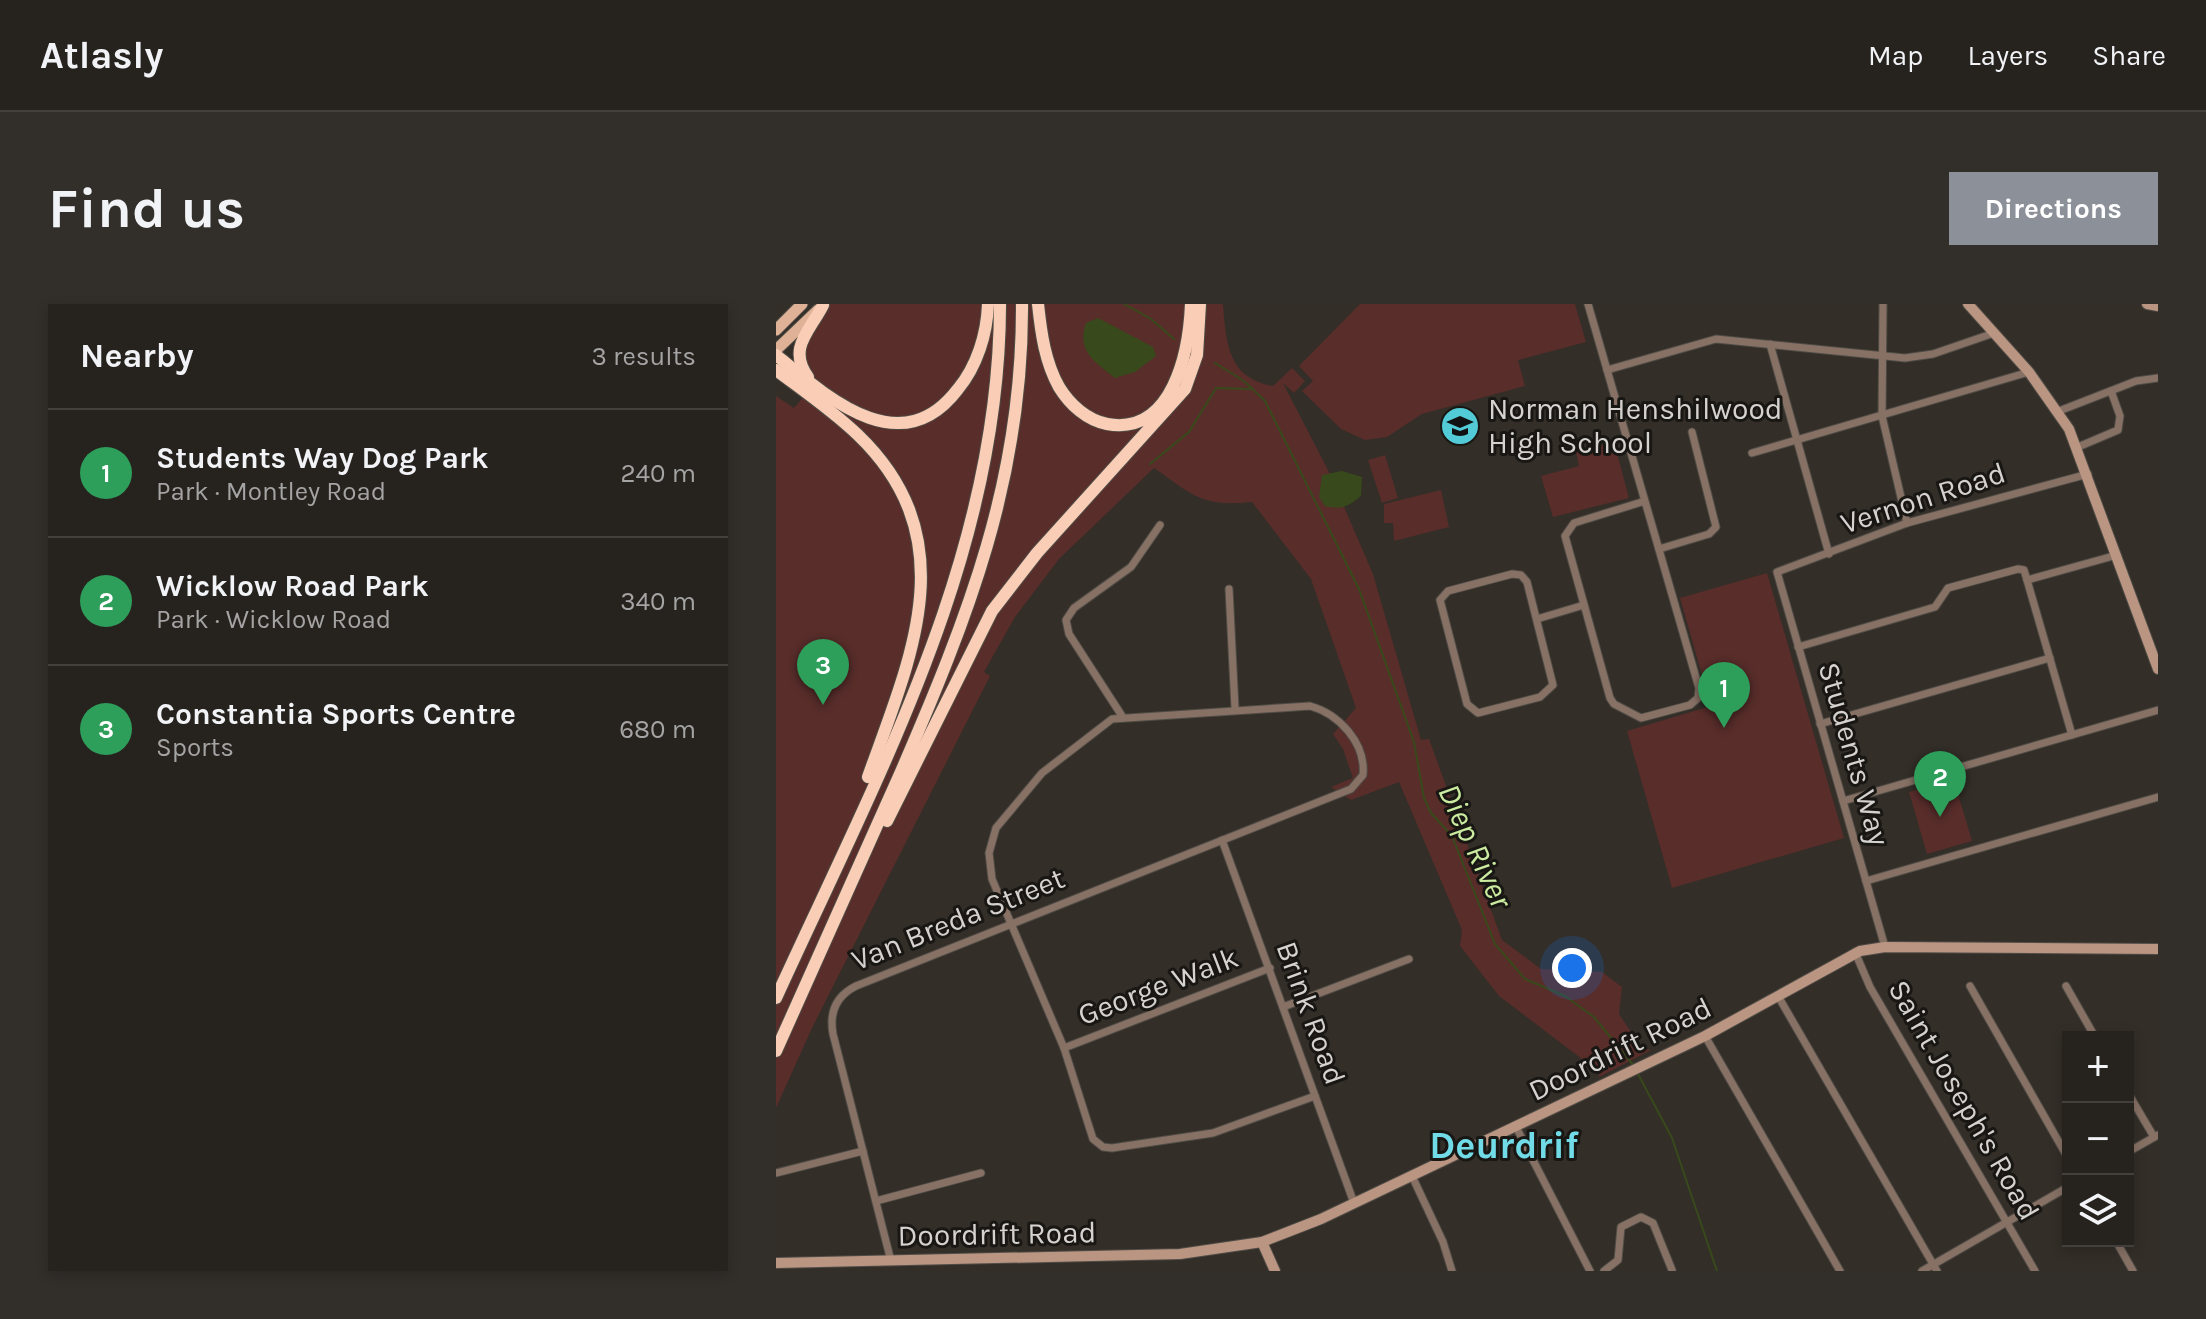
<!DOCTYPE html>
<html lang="en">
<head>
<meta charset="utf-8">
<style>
  :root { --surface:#26221e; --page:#322f2b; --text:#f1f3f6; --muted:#a4a4a4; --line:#423f3c; --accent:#8c9099 }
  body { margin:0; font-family:Karla,sans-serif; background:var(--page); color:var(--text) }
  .controls { position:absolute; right:24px; bottom:24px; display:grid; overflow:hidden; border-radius:0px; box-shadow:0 4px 12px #0003 }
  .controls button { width:72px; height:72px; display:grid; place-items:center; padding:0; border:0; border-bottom:2px solid var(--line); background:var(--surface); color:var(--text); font:40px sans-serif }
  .you { position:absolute; left:796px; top:664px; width:28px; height:28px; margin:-20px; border:6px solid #fff; border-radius:50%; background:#1a73e8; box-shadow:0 0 0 12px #1a73e833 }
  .badge { display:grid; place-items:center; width:52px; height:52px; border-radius:50%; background:var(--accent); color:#fff; font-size:26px; font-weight:700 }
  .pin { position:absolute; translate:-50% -66px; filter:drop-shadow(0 2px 4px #0008) }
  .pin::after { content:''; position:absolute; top:42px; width:28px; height:24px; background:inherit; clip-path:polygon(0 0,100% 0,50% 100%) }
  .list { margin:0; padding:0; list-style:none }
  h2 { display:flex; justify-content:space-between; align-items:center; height:104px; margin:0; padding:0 32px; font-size:34px }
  h2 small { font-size:26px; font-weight:400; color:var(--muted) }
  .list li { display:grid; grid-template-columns:52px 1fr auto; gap:24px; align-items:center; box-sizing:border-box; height:128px; padding:0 32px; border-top:2px solid var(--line) }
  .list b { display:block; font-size:30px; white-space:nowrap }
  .list p { margin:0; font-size:26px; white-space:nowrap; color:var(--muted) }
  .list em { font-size:26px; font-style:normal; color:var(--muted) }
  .icon { flex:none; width:44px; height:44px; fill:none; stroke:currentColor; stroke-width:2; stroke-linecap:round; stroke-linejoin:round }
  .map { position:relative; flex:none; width:1382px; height:967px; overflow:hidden; border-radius:0px }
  header { display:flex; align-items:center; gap:48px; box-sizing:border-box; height:112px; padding:0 40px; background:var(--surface); border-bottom:2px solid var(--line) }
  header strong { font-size:38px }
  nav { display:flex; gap:44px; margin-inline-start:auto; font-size:28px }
  .intro { display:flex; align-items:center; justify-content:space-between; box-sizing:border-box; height:192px; padding:0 48px }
  h1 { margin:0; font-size:56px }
  .button { padding:20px 36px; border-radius:0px; background:var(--accent); color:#fff; font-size:28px; font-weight:700 }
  main { display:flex; gap:48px; padding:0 48px }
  aside { flex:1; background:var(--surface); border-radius:0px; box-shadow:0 4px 12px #0003 }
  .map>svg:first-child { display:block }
  .green { fill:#582d2a }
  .water { fill:#384a1b }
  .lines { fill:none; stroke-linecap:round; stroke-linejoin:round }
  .stream { stroke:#384a1b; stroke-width:2 }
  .street-casing { stroke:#504c46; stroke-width:9 }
  .secondary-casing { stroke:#504c46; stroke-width:12 }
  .primary-casing { stroke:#504c46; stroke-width:13 }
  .highway-casing { stroke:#504c46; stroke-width:14 }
  .street { stroke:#877165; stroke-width:7 }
  .secondary { stroke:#b99582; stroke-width:10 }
  .primary { stroke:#dfb298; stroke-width:11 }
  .highway { stroke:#faceb6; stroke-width:12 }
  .labels { text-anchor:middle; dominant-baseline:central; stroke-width:6; stroke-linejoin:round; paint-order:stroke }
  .poi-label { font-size:30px; fill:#d5d2cf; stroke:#191714; text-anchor:start }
  .street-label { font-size:30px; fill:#d5d2cf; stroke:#191714 }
  .water-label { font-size:32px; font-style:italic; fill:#cbeca0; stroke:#191714 }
  .district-label { font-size:38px; font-weight:bold; fill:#71dce7; stroke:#191714 }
</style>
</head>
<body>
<header>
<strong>Atlasly</strong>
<nav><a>Map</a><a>Layers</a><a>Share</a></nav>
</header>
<div class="intro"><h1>Find us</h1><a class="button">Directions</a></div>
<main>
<aside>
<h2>Nearby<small>3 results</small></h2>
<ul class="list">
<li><span class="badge" style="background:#2e9e5b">1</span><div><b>Students Way Dog Park</b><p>Park · Montley Road</p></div><em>240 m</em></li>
<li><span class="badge" style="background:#2e9e5b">2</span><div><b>Wicklow Road Park</b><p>Park · Wicklow Road</p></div><em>340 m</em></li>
<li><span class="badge" style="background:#2e9e5b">3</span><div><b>Constantia Sports Centre</b><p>Sports</p></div><em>680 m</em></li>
</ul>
</aside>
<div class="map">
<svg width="1382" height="967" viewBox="0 0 1382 967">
  <rect width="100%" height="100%" fill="#332e28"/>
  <g class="green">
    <path d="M45,0H447C450,39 452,74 497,82L516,64L529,77L518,89L507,79L553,168L597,270L645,436L653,435L726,636L765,665L826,668L846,683L843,710L865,743L875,746L823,773V768L723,692L684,642L686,626L623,478L575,496L555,483L577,474L567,445L557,430L580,404L535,275L476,198C426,203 418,192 378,164L283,255L239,313L208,368L214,372L36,724L0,804V92L18,104L38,80L23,54Z"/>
    <polygon points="584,0 799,0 810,38 742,56 749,82 646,110 611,133 589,136 565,125 526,87 537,77 523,62"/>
    <polygon points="838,138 853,194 777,213 765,172 803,162 800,148"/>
    <polygon points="609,151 622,194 606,199 592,156"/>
    <polygon points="665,186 673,223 618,237 617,219 608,219 608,200"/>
    <polygon points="991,269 1068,534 896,584 851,427 935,402 904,294"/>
    <polygon points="1178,476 1196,537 1151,550 1133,488"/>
  </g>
  <g class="water">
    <path d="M322,14L377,43L380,52L359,68L339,74C319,58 300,47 310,19Z"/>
    <path d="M566,167L586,173L585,192C571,203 566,206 549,202L543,193L546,171Z"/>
  </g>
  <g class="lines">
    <g class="stream">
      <polyline points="348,0 375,15 398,35"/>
      <polyline points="439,59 468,77 489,97 583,285 638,438 648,494 655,509 676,532 719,640 749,675 789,692 818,713 858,762"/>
      <polyline points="374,160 413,128 440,84 476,85"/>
      <polyline points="861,768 896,834 941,967"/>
    </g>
    <defs>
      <g id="street">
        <polyline points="812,0 923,384 922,394 914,401 865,414 838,400 834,394 789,232 798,219 869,197"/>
        <polyline points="1107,0 1106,112 1131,219"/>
        <polyline points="994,40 1053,250"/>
        <polyline points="831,66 940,35 1129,54 1157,50 1218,29"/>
        <polyline points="1283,107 1360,77 1382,74"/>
        <polyline points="1302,143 1342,126 1344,112 1335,87"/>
        <polyline points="976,149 1253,68"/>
        <polyline points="883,245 933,230 940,223 916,128"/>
        <polygon points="736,270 745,271 751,278 777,381 764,393 702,409 691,400 664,296 672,287"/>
        <polyline points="1251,276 1296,431"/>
        <polyline points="453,285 459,404"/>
        <polyline points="761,315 808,301"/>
        <polyline points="1022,343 1159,303 1172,284 1242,265 1248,266 1251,276 1341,251"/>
        <polyline points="346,412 293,330 290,316 298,304 355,263 384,221"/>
        <polyline points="1044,420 1274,354"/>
        <polyline points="1067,497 1382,406"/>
        <polyline points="446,536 578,899"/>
        <polyline points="1090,577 1382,493"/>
        <polyline points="1109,643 1001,268 1131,219 1312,170"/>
        <polyline points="1079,648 1094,683 1259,967"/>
        <polyline points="1194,682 1292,854"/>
        <polyline points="1290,682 1319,733"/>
        <polyline points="1002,692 1161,967"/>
        <polyline points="507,703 633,655"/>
        <polyline points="929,732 1064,967"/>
        <polyline points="288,744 494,664"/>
        <polyline points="1352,789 1378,833"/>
        <polyline points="740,823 814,967"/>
        <polyline points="1352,848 1382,831"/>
        <polyline points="0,869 87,847"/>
        <polyline points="636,872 667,938 676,967"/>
        <polyline points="100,897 205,869"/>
        <polyline points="1340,937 1357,967"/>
        <path d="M115,957L57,730C53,708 60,692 80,682L575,485L587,471C590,439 563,410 534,402L336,415L266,469L220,524L213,549L216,575L288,744L317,835L327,843L336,844L437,829L539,792"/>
        <polyline points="828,967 842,956 845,923 865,913 877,919 896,966"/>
        <polyline points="1146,967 1292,883"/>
      </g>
      <g id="secondary">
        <polyline points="1192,0 1253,68 1293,125 1382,365"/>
        <polyline points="1371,0 1382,2"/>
        <polyline points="486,938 499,967"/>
        <polyline points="0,959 404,950 486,938 545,915 929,732 1084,647 1109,643 1382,645"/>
      </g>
      <g id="primary">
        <polyline points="0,26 26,0"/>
        <polyline points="0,46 42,6"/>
      </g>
      <g id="highway">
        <path d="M262,0C265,29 269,58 283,83C294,101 311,116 331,120C397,132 413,47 415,0"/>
        <path d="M0,51C52,94 125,160 182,85C201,62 211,30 212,0"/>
        <path d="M0,66C28,87 57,107 82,131C191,236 134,355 92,473"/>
        <path d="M32,73C11,44 34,27 47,1"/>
        <polyline points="111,517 216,307 261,249 409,85 421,51 424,0"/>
        <path d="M0,694C101,472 224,251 224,0"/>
        <path d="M0,747C41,655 83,563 124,470C192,313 247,175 246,0"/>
      </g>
    </defs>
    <use href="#street" class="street-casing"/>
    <use href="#secondary" class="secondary-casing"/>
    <use href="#primary" class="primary-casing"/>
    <use href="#highway" class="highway-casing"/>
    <use href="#street" class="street"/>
    <use href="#secondary" class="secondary"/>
    <use href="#primary" class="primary"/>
    <use href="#highway" class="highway"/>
  </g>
  <defs>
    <symbol id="school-disc" viewBox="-11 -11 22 22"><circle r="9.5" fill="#52cbd7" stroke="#191714"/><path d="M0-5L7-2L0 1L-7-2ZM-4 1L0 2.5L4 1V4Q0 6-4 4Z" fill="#111"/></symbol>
  </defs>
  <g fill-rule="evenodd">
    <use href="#school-disc" x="662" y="100" width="44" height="44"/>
  </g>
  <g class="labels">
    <g class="poi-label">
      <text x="712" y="105">Norman Henshilwood<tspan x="712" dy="34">High School</tspan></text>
    </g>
    <g class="street-label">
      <text transform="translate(1147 194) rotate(-18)">Vernon Road</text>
      <text transform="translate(1078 450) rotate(74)">Students Way</text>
      <text transform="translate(182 615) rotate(-22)">Van Breda Street</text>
      <text transform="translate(382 682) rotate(-21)">George Walk</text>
      <text transform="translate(535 709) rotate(70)">Brink Road</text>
      <text transform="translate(844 745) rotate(-26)">Doordrift Road</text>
      <text transform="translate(1188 796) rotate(60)">Saint Joseph's Road</text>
      <text transform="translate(221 930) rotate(-1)">Doordrift Road</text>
    </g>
    <g class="water-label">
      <text transform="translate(699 542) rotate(65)">Diep River</text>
    </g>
    <g class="district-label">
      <text x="728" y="841">Deurdrif</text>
    </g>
  </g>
</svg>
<div class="controls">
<button>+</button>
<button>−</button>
<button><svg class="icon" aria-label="layers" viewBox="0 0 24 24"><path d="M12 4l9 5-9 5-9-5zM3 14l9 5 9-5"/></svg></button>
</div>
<div class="you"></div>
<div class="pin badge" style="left:948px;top:424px;background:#2e9e5b">1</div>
<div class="pin badge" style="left:1164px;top:513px;background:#2e9e5b">2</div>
<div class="pin badge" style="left:47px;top:401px;background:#2e9e5b">3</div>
</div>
</main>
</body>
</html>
